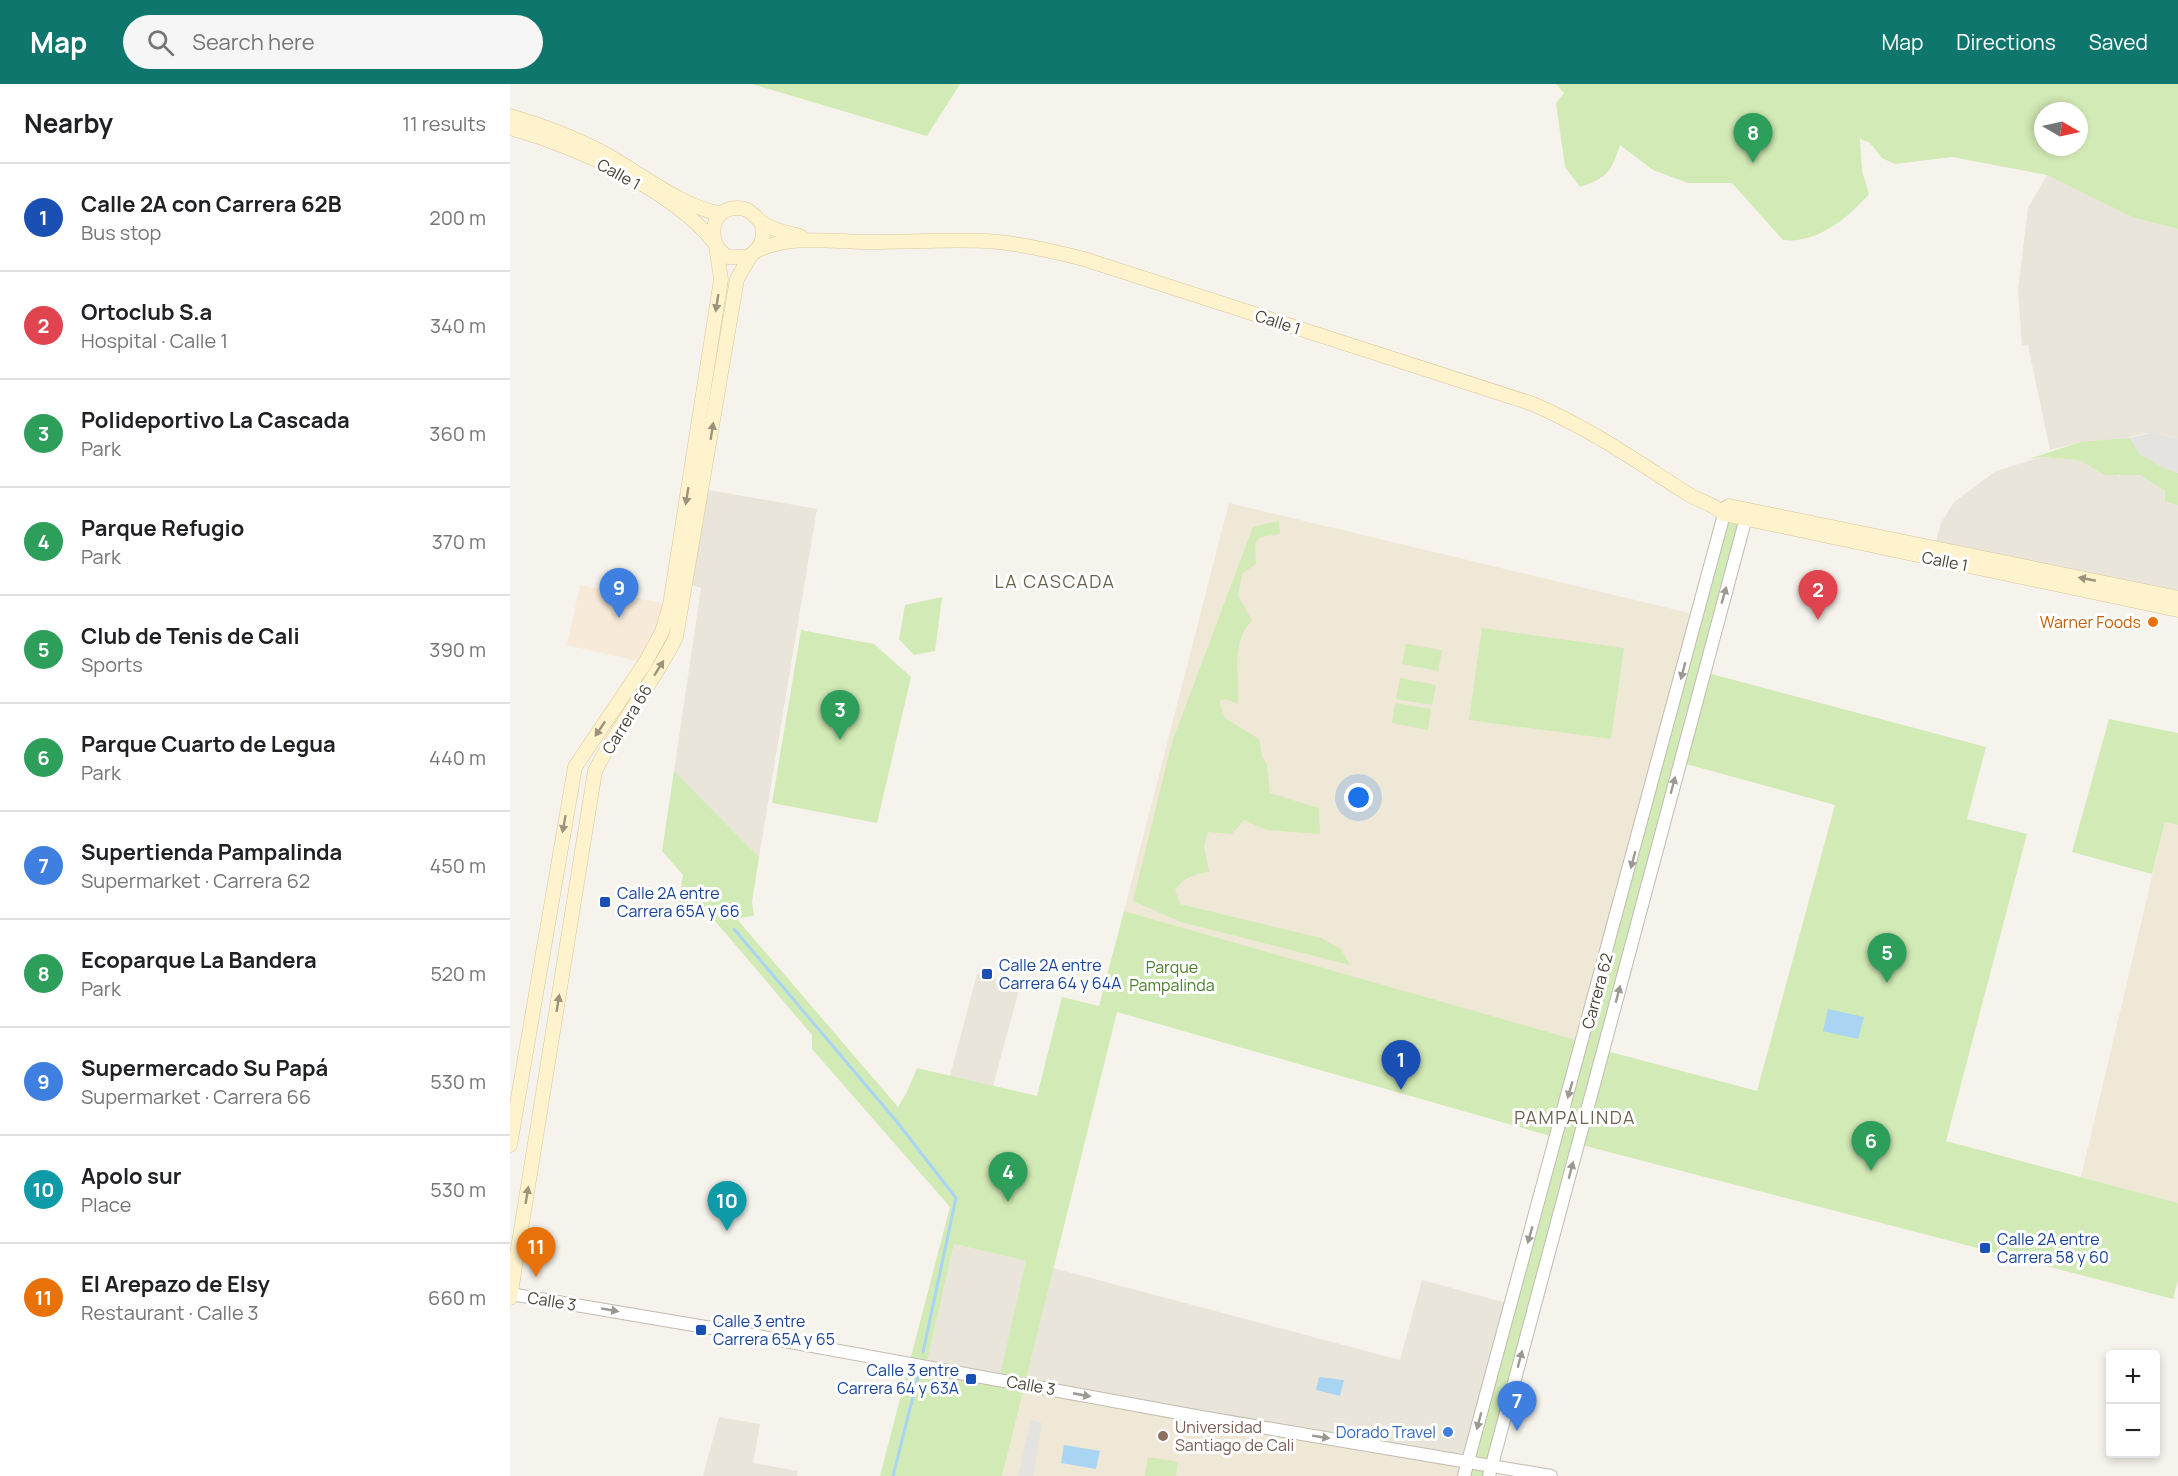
<!DOCTYPE html>
<html lang="en">
<head>
<meta charset="utf-8">
<style>
  :root { --surface:#fff; --page:#f6f6f6; --text:#202124; --muted:#757577; --line:#e0e0e0; --accent:#0f766e }
  body { margin:0; font-family:Manrope,sans-serif; background:var(--page); color:var(--text) }
  .controls { position:absolute; right:18px; bottom:18px; display:grid; overflow:hidden; border-radius:6px; box-shadow:0 3px 9px #0003 }
  .controls button { width:54px; height:54px; display:grid; place-items:center; padding:0; border:0; border-bottom:2px solid var(--line); background:var(--surface); color:var(--text); font:30px sans-serif }
  .compass { position:absolute; left:1524px; top:18px; width:54px; height:54px; border-radius:50%; background:var(--surface); box-shadow:0 3px 9px #0003; rotate:99deg }
  .you { position:absolute; left:849px; top:714px; width:21px; height:21px; margin:-15px; border:4px solid #fff; border-radius:50%; background:#1a73e8; box-shadow:0 0 0 9px #1a73e833 }
  .badge { display:grid; place-items:center; width:39px; height:39px; border-radius:50%; background:var(--accent); color:#fff; font-size:20px; font-weight:700 }
  .pin { position:absolute; translate:-50% -50px; filter:drop-shadow(0 2px 3px #0008) }
  .pin::after { content:''; position:absolute; top:32px; width:21px; height:18px; background:inherit; clip-path:polygon(0 0,100% 0,50% 100%) }
  .list { margin:0; padding:0; list-style:none }
  h2 { display:flex; justify-content:space-between; align-items:center; height:78px; margin:0; padding:0 24px; font-size:26px }
  h2 small { font-size:20px; font-weight:400; color:var(--muted) }
  .list li { display:grid; grid-template-columns:39px 1fr auto; gap:18px; align-items:center; box-sizing:border-box; height:108px; padding:0 24px; border-top:2px solid var(--line) }
  .list b { display:block; font-size:22px; white-space:nowrap }
  .list p { margin:0; font-size:20px; white-space:nowrap; color:var(--muted) }
  .list em { font-size:20px; font-style:normal; color:var(--muted) }
  .icon { flex:none; width:33px; height:33px; fill:none; stroke:currentColor; stroke-width:2; stroke-linecap:round; stroke-linejoin:round }
  .map { position:relative; flex:none; width:1668px; height:1392px; overflow:hidden }
  header { display:flex; align-items:center; gap:36px; box-sizing:border-box; height:84px; padding:0 30px; background:var(--accent); color:#fff }
  header strong { font-size:28px }
  nav { display:flex; gap:33px; margin-inline-start:auto; font-size:21px }
  .search { width:420px; height:54px; background:var(--page); display:flex; align-items:center; gap:15px; box-sizing:border-box; padding:0 21px; border-radius:33px; color:var(--muted); font-size:22px }
  main { display:flex }
  aside { flex:1; background:var(--surface) }
  .map>svg:first-child { display:block }
  .residential { fill:#eae5da }
  .commercial { fill:#f7ead8 }
  .education { fill:#efe8d6 }
  .green { fill:#d2eab5; fill-rule:evenodd }
  .parking { fill:#e5e3e0 }
  .water { fill:#a9d4f2 }
  .lines { fill:none; stroke-linecap:round; stroke-linejoin:round }
  .stream { stroke:#a9d4f2; stroke-width:3 }
  .tertiary-casing { stroke:#c2bbae; stroke-width:14 }
  .secondary-casing { stroke:#d6c79b; stroke-width:15 }
  .tertiary { stroke:#fff; stroke-width:12 }
  .secondary { stroke:#fff3cd; stroke-width:14 }
  .oneway { fill:#9c937c }
  .oneway2 { fill:#9c9892 }
  .food-dot { fill:#e8710a; stroke:#fff; stroke-width:2 }
  .transit-dot { fill:#1a4fb4; stroke:#fff; stroke-width:2 }
  .shop-dot { fill:#3f7fe0; stroke:#fff; stroke-width:2 }
  .education-dot { fill:#8d6e63; stroke:#fff; stroke-width:2 }
  .labels { text-anchor:middle; dominant-baseline:central; stroke-width:6; stroke-linejoin:round; paint-order:stroke }
  .street-label { font-size:16px; fill:#4b4439; stroke:#fff }
  .food-label { font-size:16px; fill:#c56008; stroke:#fff; text-anchor:end }
  .transit-label { font-size:16px; fill:#164399; stroke:#fff; text-anchor:start }
  .park-label { font-size:16px; fill:#4a7f2a; stroke:#fff }
  .education-label { font-size:16px; fill:#785e54; stroke:#fff; text-anchor:start }
  .shop-label { font-size:16px; fill:#366cbe; stroke:#fff; text-anchor:end }
  .neighbourhood-label { font-size:18px; letter-spacing:1.5px; fill:#6e6250; stroke:#fff }
</style>
</head>
<body>
<header>
<strong>Map</strong>
<div class="search"><svg class="icon" aria-label="search" viewBox="0 0 24 24"><circle cx="10" cy="10" r="6"/><path d="M15 15l6 6"/></svg>Search here</div>
<nav><a>Map</a><a>Directions</a><a>Saved</a></nav>
</header>
<main>
<aside>
<h2>Nearby<small>11 results</small></h2>
<ul class="list">
<li><span class="badge" style="background:#1a4fb4">1</span><div><b>Calle 2A con Carrera 62B</b><p>Bus stop</p></div><em>200 m</em></li>
<li><span class="badge" style="background:#e0444e">2</span><div><b>Ortoclub S.a</b><p>Hospital · Calle 1</p></div><em>340 m</em></li>
<li><span class="badge" style="background:#2e9e5b">3</span><div><b>Polideportivo La Cascada</b><p>Park</p></div><em>360 m</em></li>
<li><span class="badge" style="background:#2e9e5b">4</span><div><b>Parque Refugio</b><p>Park</p></div><em>370 m</em></li>
<li><span class="badge" style="background:#2e9e5b">5</span><div><b>Club de Tenis de Cali</b><p>Sports</p></div><em>390 m</em></li>
<li><span class="badge" style="background:#2e9e5b">6</span><div><b>Parque Cuarto de Legua</b><p>Park</p></div><em>440 m</em></li>
<li><span class="badge" style="background:#3f7fe0">7</span><div><b>Supertienda Pampalinda</b><p>Supermarket · Carrera 62</p></div><em>450 m</em></li>
<li><span class="badge" style="background:#2e9e5b">8</span><div><b>Ecoparque La Bandera</b><p>Park</p></div><em>520 m</em></li>
<li><span class="badge" style="background:#3f7fe0">9</span><div><b>Supermercado Su Papá</b><p>Supermarket · Carrera 66</p></div><em>530 m</em></li>
<li><span class="badge" style="background:#0f9aa8">10</span><div><b>Apolo sur</b><p>Place</p></div><em>530 m</em></li>
<li><span class="badge" style="background:#e8710a">11</span><div><b>El Arepazo de Elsy</b><p>Restaurant · Calle 3</p></div><em>660 m</em></li>
</ul>
</aside>
<div class="map">
<svg width="1668" height="1392" viewBox="0 0 1668 1392">
  <rect width="100%" height="100%" fill="#f6f3ec"/>
  <g class="residential">
    <polygon points="1537,91 1624,134 1668,145 1668,355 1652,350 1637,349 1599,358 1570,358 1540,366 1518,261 1512,262 1508,207 1518,124"/>
    <polygon points="1531,373 1569,376 1609,392 1616,389 1630,391 1655,407 1655,418 1668,421 1668,514 1424,464 1431,439 1444,418 1486,387"/>
    <polygon points="193,405 307,425 249,773 164,687 191,504 177,500"/>
    <polygon points="467,890 510,902 483,1002 440,992"/>
    <polygon points="444,1160 517,1177 489,1296 416,1282"/>
    <polygon points="543,1184 890,1276 912,1196 1000,1220 958,1378 514,1300"/>
    <polygon points="209,1333 250,1340 243,1379 288,1387 287,1392 193,1392"/>
  </g>
  <polygon class="commercial" points="70,501 160,521 135,579 57,561"/>
  <g class="education">
    <polygon points="719,419 1188,531 1074,959 614,827"/>
    <polygon points="1655,738 1668,741 1668,1119 1571,1093"/>
    <polygon points="514,1300 958,1378 954,1392 492,1392"/>
  </g>
  <g class="green">
    <polygon points="242,0 450,0 417,52"/>
    <path d="M1046,0H1668V145L1624,134L1537,91L1442,73L1385,80L1372,74L1360,59L1350,55L1352,87L1359,110C1338,134 1307,160 1273,156L1222,99H1178L1143,86L1110,61C1101,87 1099,93 1070,103L1055,83L1046,19L1054,9ZM1533,27H1569V63H1533Z"/>
    <path d="M1620,354C1631,373 1647,382 1668,389V421L1655,418V407L1630,391H1595L1569,376L1531,373L1519,375L1570,358Z"/>
    <path d="M1214,430L1236,435L1194,588L1476,663L1457,735L1517,750L1436,1057L1668,1119V1196L1663,1215L1068,1060L979,1392H954L1047,1054L607,928L492,1392H370L440,1123L302,965V951L205,837L167,830L173,791L152,767L164,687L249,773L242,818L244,832L226,834L388,1023L396,1010L407,984L527,1012L552,913L589,922L614,827L1073,958ZM1169,678L1325,721L1247,1007L1093,966ZM444,1160L516,1177L489,1295L416,1282Z"/>
    <path d="M769,437L770,450L750,453L745,460L746,480L732,490L728,511L742,537C720,557 730,592 728,620L715,615L709,617L715,634L749,655L752,673L757,680L760,709L809,724L810,750L757,746L734,736L722,750L698,748L694,762L699,788C684,790 674,793 665,806L670,820L811,854L831,865L840,881L671,838L623,817L662,658L743,443Z"/>
    <polygon points="432,513 425,567 404,571 389,555 395,521"/>
    <polygon points="972,544 1114,564 1101,655 959,636"/>
    <polygon points="291,546 364,560 401,593 367,739 262,719"/>
    <polygon points="896,560 932,566 928,587 892,580"/>
    <polygon points="890,594 926,601 922,621 886,615"/>
    <polygon points="885,619 921,625 918,646 882,639"/>
    <polygon points="1599,635 1668,649 1668,741 1655,738 1642,790 1562,768"/>
    <polygon points="638,1373 668,1378 666,1392 635,1392"/>
  </g>
  <g class="parking">
    <polygon points="1644,348 1668,355 1668,389 1653,384 1629,370 1620,354"/>
    <polygon points="521,1336 532,1339 523,1392 508,1392"/>
  </g>
  <g class="water">
    <polygon points="1318,925 1354,933 1348,955 1313,947"/>
    <polygon points="809,1293 834,1296 830,1312 806,1306"/>
    <polygon points="554,1361 590,1367 586,1385 551,1379"/>
  </g>
  <g class="lines">
    <g class="stream">
      <polyline points="224,845 387,1038 446,1114 413,1268"/>
      <polyline points="383,1392 408,1293"/>
    </g>
    <defs>
      <g id="tertiary">
        <polyline points="0,1210 231,1249 691,1333 1041,1392"/>
        <polyline points="954,1392 1216,423"/>
        <polyline points="979,1392 1238,426"/>
      </g>
      <g id="secondary">
        <path d="M0,32C31,41 61,52 90,67C121,83 179,128 212,129"/>
        <path d="M0,44C65,62 161,105 204,158"/>
        <path d="M251,139C256,153 251,165 238,173H218C195,160 200,123 228,124C242,124 245,135 254,140C265,147 278,149 290,152"/>
        <path d="M246,167C280,151 315,157 350,158C396,159 443,154 489,158C518,161 546,168 574,175L1023,320C1081,345 1126,377 1178,410C1191,418 1204,420 1214,430L1668,526"/>
        <polyline points="1219,422 1668,514"/>
        <polyline points="0,1061 65,683 135,579 152,548 160,521 211,195 206,162"/>
        <path d="M0,1214L85,687C109,640 143,600 166,553L227,195L241,171"/>
      </g>
    </defs>
    <use href="#tertiary" class="tertiary-casing"/>
    <use href="#secondary" class="secondary-casing"/>
    <use href="#tertiary" class="tertiary"/>
    <use href="#secondary" class="secondary"/>
  </g>
  <defs><path id="oneway-solid" d="M-6-.8H1V-3.2L6.5 0L1 3.2V.8H-6Z" transform="scale(1.5)"/></defs>
  <g class="oneway">
    <use href="#oneway-solid" transform="translate(207 219) rotate(99)"/>
    <use href="#oneway-solid" transform="translate(202 347) rotate(-81)"/>
    <use href="#oneway-solid" transform="translate(177 412) rotate(99)"/>
    <use href="#oneway-solid" transform="translate(1577 495) rotate(-169)"/>
    <use href="#oneway-solid" transform="translate(149 584) rotate(-58)"/>
    <use href="#oneway-solid" transform="translate(90 645) rotate(124)"/>
    <use href="#oneway-solid" transform="translate(54 740) rotate(100)"/>
    <use href="#oneway-solid" transform="translate(48 919) rotate(-81)"/>
    <use href="#oneway-solid" transform="translate(17 1111) rotate(-81)"/>
  </g>
  <g class="oneway2">
    <use href="#oneway-solid" transform="translate(1214 511) rotate(-74)"/>
    <use href="#oneway-solid" transform="translate(1173 587) rotate(105)"/>
    <use href="#oneway-solid" transform="translate(1163 701) rotate(-75)"/>
    <use href="#oneway-solid" transform="translate(1123 776) rotate(105)"/>
    <use href="#oneway-solid" transform="translate(1108 910) rotate(-75)"/>
    <use href="#oneway-solid" transform="translate(1060 1006) rotate(106)"/>
    <use href="#oneway-solid" transform="translate(1061 1086) rotate(-75)"/>
    <use href="#oneway-solid" transform="translate(1020 1151) rotate(106)"/>
    <use href="#oneway-solid" transform="translate(100 1226) rotate(10)"/>
    <use href="#oneway-solid" transform="translate(1010 1275) rotate(-75)"/>
    <use href="#oneway-solid" transform="translate(572 1311) rotate(11)"/>
    <use href="#oneway-solid" transform="translate(969 1337) rotate(105)"/>
    <use href="#oneway-solid" transform="translate(811 1353) rotate(9)"/>
  </g>
  <circle class="food-dot" cx="1643" cy="538" r="6"/>
  <g class="transit-dot">
    <rect x="89" y="812" width="12" height="12" rx="3"/>
    <rect x="471" y="884" width="12" height="12" rx="3"/>
    <rect x="1469" y="1158" width="12" height="12" rx="3"/>
    <rect x="185" y="1240" width="12" height="12" rx="3"/>
    <rect x="455" y="1289" width="12" height="12" rx="3"/>
  </g>
  <circle class="shop-dot" cx="938" cy="1348" r="6"/>
  <circle class="education-dot" cx="653" cy="1352" r="6"/>
  <g class="labels">
    <g class="street-label">
      <text transform="translate(109 90) rotate(29)">Calle 1</text>
      <text transform="translate(768 238) rotate(18)">Calle 1</text>
      <text transform="translate(1435 477) rotate(11)">Calle 1</text>
      <text transform="translate(117 635) rotate(-58)">Carrera 66</text>
      <text transform="translate(1087 907) rotate(-75)">Carrera 62</text>
      <text transform="translate(42 1217) rotate(9)">Calle 3</text>
      <text transform="translate(521 1301) rotate(10)">Calle 3</text>
    </g>
    <g class="food-label">
      <text x="1631" y="538">Warner Foods</text>
    </g>
    <g class="transit-label">
      <text x="107" y="809">Calle 2A entre<tspan x="107" dy="18">Carrera 65A y 66</tspan></text>
      <text x="489" y="881">Calle 2A entre<tspan x="489" dy="18">Carrera 64 y 64A</tspan></text>
      <text x="1487" y="1155">Calle 2A entre<tspan x="1487" dy="18">Carrera 58 y 60</tspan></text>
      <text x="203" y="1237">Calle 3 entre<tspan x="203" dy="18">Carrera 65A y 65</tspan></text>
      <text x="449" y="1286" text-anchor="end">Calle 3 entre<tspan x="449" dy="18">Carrera 64 y 63A</tspan></text>
    </g>
    <g class="park-label">
      <text x="662" y="883">Parque<tspan x="662" dy="18">Pampalinda</tspan></text>
    </g>
    <g class="education-label">
      <text x="665" y="1343">Universidad<tspan x="665" dy="18">Santiago de Cali</tspan></text>
    </g>
    <g class="shop-label">
      <text x="926" y="1348">Dorado Travel</text>
    </g>
    <g class="neighbourhood-label">
      <text x="545" y="497">LA CASCADA</text>
      <text x="1065" y="1033">PAMPALINDA</text>
    </g>
  </g>
</svg>
<div class="controls">
<button>+</button>
<button>−</button>
</div>
<svg class="compass" viewBox="-18 -18 36 36"><path d="M0-13l5 13h-10z" fill="#e53935"/><path d="M0 13l5-13h-10z" fill="#757577"/></svg>
<div class="you"></div>
<div class="pin badge" style="left:891px;top:1006px;background:#1a4fb4">1</div>
<div class="pin badge" style="left:1308px;top:536px;background:#e0444e">2</div>
<div class="pin badge" style="left:330px;top:656px;background:#2e9e5b">3</div>
<div class="pin badge" style="left:498px;top:1118px;background:#2e9e5b">4</div>
<div class="pin badge" style="left:1377px;top:899px;background:#2e9e5b">5</div>
<div class="pin badge" style="left:1361px;top:1087px;background:#2e9e5b">6</div>
<div class="pin badge" style="left:1007px;top:1347px;background:#3f7fe0">7</div>
<div class="pin badge" style="left:1243px;top:79px;background:#2e9e5b">8</div>
<div class="pin badge" style="left:109px;top:534px;background:#3f7fe0">9</div>
<div class="pin badge" style="left:217px;top:1147px;background:#0f9aa8">10</div>
<div class="pin badge" style="left:26px;top:1193px;background:#e8710a">11</div>
</div>
</main>
</body>
</html>
